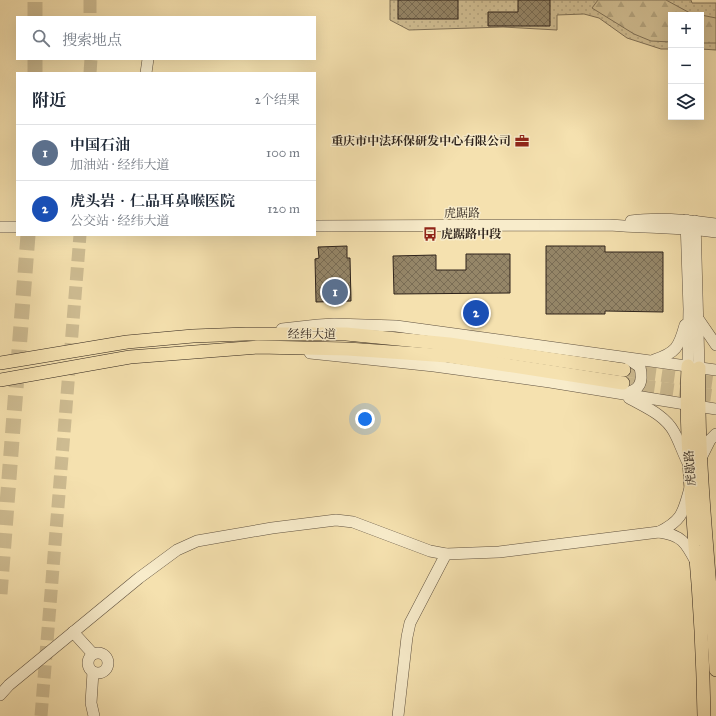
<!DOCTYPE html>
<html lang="zh">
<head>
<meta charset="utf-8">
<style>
  :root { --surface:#fff; --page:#f6f6f7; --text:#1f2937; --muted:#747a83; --line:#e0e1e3; --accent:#b45309 }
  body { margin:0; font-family:"IM FELL Great Primer","Noto Serif SC",serif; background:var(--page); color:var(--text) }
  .controls { position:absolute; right:12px; top:12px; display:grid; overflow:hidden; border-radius:0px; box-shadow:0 4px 16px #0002 }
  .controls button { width:36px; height:36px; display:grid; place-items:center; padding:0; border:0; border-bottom:1px solid var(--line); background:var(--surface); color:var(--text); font:20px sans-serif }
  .you { position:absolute; left:365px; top:419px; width:14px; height:14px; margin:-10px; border:3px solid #fff; border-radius:50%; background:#1a73e8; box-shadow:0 0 0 6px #1a73e833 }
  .badge { display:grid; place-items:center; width:26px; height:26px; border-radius:50%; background:var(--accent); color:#fff; font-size:13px; font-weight:700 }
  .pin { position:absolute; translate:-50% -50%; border:2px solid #fff; box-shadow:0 1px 4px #0006 }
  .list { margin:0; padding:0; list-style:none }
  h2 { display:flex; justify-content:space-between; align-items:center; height:52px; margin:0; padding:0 16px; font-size:17px }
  h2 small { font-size:13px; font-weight:400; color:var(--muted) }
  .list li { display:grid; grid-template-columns:26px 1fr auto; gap:12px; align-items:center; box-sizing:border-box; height:56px; padding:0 16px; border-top:1px solid var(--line) }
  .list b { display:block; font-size:15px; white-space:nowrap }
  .list p { margin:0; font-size:13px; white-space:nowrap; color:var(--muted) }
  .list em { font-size:13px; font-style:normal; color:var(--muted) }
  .icon { flex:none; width:22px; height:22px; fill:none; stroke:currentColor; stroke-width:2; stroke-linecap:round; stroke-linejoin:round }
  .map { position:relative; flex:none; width:716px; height:716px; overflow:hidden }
  .search { position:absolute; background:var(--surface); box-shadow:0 4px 16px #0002; left:16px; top:16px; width:300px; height:44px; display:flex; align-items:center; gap:10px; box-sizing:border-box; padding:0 14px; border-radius:0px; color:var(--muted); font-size:15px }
  .panel { position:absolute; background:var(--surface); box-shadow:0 4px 16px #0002; left:16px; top:72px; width:300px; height:164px; border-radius:0px }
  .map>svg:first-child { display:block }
  .green { fill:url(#green-dots); stroke:#807258 }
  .forest { fill:url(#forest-firs); stroke:#807258 }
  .building { fill:url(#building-cross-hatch); stroke:#2e231b }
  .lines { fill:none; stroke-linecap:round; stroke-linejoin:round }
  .major-tunnel { stroke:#cdbb91; stroke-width:13; stroke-dasharray:13 6; stroke-linecap:butt }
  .highway-tunnel { stroke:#cdbb91; stroke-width:15; stroke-dasharray:15 8; stroke-linecap:butt }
  .minor-casing { stroke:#605240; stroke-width:12 }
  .major-casing { stroke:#2e231b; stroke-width:14 }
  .minor { stroke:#f8eccb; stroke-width:11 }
  .major { stroke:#f5e1af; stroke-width:13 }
  .labels { text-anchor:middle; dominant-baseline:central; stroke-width:3; stroke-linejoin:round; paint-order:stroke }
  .poi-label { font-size:12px; font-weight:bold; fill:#2e231b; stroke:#f8eccb; text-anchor:end }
  .street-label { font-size:12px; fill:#2e231b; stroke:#f8eccb }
</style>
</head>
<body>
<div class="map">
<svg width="716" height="716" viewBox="0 0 716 716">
  <defs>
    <pattern id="green-dots" width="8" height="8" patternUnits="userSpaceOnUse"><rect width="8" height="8" fill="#d3c196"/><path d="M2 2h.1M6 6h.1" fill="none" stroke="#b5a681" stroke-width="1.8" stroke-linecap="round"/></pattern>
    <pattern id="forest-firs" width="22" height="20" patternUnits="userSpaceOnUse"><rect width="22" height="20" fill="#d3c196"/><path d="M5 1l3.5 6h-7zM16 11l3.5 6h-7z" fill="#b5a681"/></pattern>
    <pattern id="building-cross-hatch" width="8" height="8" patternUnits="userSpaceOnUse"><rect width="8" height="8" fill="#958668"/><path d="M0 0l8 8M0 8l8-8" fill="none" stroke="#7a6d55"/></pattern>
  </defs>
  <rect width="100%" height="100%" fill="#f5e1af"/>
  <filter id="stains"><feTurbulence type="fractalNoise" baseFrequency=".005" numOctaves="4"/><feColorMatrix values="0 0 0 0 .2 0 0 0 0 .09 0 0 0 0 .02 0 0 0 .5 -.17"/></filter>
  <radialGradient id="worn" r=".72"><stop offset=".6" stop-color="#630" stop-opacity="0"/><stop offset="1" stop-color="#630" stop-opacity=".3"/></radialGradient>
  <polygon class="green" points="390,0 691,0 692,3 716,3 716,50 701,49 701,15 671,15 671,49 661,49 627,38 599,18 584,14 557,15 557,30 503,27 409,30 390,20"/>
  <g class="forest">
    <polygon points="598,0 666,0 690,13 699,15 671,15 671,42 651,41 634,34 592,8"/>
    <polygon points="701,15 716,18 716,43 701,43"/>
  </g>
  <g class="building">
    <rect x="398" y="0" width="60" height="19"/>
    <polygon points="518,0 550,0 550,26 488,26 488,12 518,12"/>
    <polygon points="347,246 347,258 350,258 351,301 316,302 315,259 319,258 318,247"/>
    <polygon points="546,246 605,246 605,252 663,252 663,312 605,311 605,314 546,314"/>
    <polygon points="466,254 510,254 510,293 394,294 393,256 436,255 436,270 466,270"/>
  </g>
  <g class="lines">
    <g class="major-tunnel">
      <polyline points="90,0 90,17"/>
      <polyline points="90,73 91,59"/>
      <polyline points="624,370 716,383"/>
      <polyline points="623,383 716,396"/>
      <polyline points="41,716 80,235"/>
    </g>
    <g class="highway-tunnel">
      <polyline points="35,17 35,0"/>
      <polyline points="35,73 35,59"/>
      <polyline points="0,594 28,235"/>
    </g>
    <defs>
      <g id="minor">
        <polyline points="146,73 148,59"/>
        <polyline points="686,220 689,309 688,366"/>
        <path d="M631,221C658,217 689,220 716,224"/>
        <polyline points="695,221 699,368"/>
        <path d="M315,226L609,225C645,228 681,227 716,232"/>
        <polyline points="0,227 17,227"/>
        <polyline points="699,320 716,345"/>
        <polyline points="282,329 318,325 334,324 396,326 716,370"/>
        <polyline points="310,353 434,366 550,382 716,409"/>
        <path d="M654,360C676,353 679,347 685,325"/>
        <path d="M624,393C641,391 643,381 640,367L628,359"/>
        <path d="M629,398C645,407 665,415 674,432C679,441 683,453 688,463"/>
        <polyline points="701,458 710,440 716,434"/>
        <path d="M690,488C683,512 683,520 659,532C682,535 686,543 696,562"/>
        <polyline points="73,632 93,654"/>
        <circle cx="98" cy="663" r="10"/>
        <polyline points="93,672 91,703 94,716"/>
        <polyline points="0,695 9,685 139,578 177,550 197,541 272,528 336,520 353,522 430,551 446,554 499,552 659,532"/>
        <polyline points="398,716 407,637 410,623 446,554"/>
      </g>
      <g id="major">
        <polyline points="0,363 127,342 193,336 246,334 346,334 449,344 624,370"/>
        <path d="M688,366C685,426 691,486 695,546C700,602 703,659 704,716"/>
        <path d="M699,368C697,469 710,569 716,670"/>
        <polyline points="0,380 130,357 258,347 348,349 448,356 623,383"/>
      </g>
    </defs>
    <use href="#minor" class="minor-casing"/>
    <use href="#major" class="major-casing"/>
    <use href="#minor" class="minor"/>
    <use href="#major" class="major"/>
  </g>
  <defs>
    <symbol id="office-bare" viewBox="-9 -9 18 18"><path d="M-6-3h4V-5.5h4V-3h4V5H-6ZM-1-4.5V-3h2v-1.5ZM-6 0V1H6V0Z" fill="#8f2418" stroke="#f8eccb" stroke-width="2.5" paint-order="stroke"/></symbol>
    <symbol id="bus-bare" viewBox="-9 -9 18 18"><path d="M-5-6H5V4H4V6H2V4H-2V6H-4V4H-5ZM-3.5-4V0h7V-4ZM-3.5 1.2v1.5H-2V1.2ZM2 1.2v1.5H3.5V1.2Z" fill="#8f2418" stroke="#f8eccb" stroke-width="2.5" paint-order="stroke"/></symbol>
  </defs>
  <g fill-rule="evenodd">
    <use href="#office-bare" x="512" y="131" width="20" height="20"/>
    <use href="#bus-bare" x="420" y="224" width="20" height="20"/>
  </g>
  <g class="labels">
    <g class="poi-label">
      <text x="511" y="141">重庆市中法环保研发中心有限公司</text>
      <text x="441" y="234" text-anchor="start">虎踞路中段</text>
    </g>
    <g class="street-label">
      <text x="462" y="213">虎踞路</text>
      <text x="312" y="334">经纬大道</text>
      <text transform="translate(690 468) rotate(-94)">虎歇路</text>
    </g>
  </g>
  <rect width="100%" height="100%" filter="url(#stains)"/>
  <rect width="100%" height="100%" fill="url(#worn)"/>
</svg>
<div class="controls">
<button>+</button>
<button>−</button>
<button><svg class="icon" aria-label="layers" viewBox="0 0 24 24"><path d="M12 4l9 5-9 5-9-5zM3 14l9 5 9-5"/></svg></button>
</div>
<div class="you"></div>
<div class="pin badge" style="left:335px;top:292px;background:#5c6f8a">1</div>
<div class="pin badge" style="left:476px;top:313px;background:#1a4fb4">2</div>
<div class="search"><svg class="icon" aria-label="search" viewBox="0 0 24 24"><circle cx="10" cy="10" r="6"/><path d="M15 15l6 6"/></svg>搜索地点</div>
<section class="panel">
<h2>附近<small>2个结果</small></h2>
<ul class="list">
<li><span class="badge" style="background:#5c6f8a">1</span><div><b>中国石油</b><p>加油站 · 经纬大道</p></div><em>100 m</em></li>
<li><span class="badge" style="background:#1a4fb4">2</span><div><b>虎头岩‧仁品耳鼻喉医院</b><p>公交站 · 经纬大道</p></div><em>120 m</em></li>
</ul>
</section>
</div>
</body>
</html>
